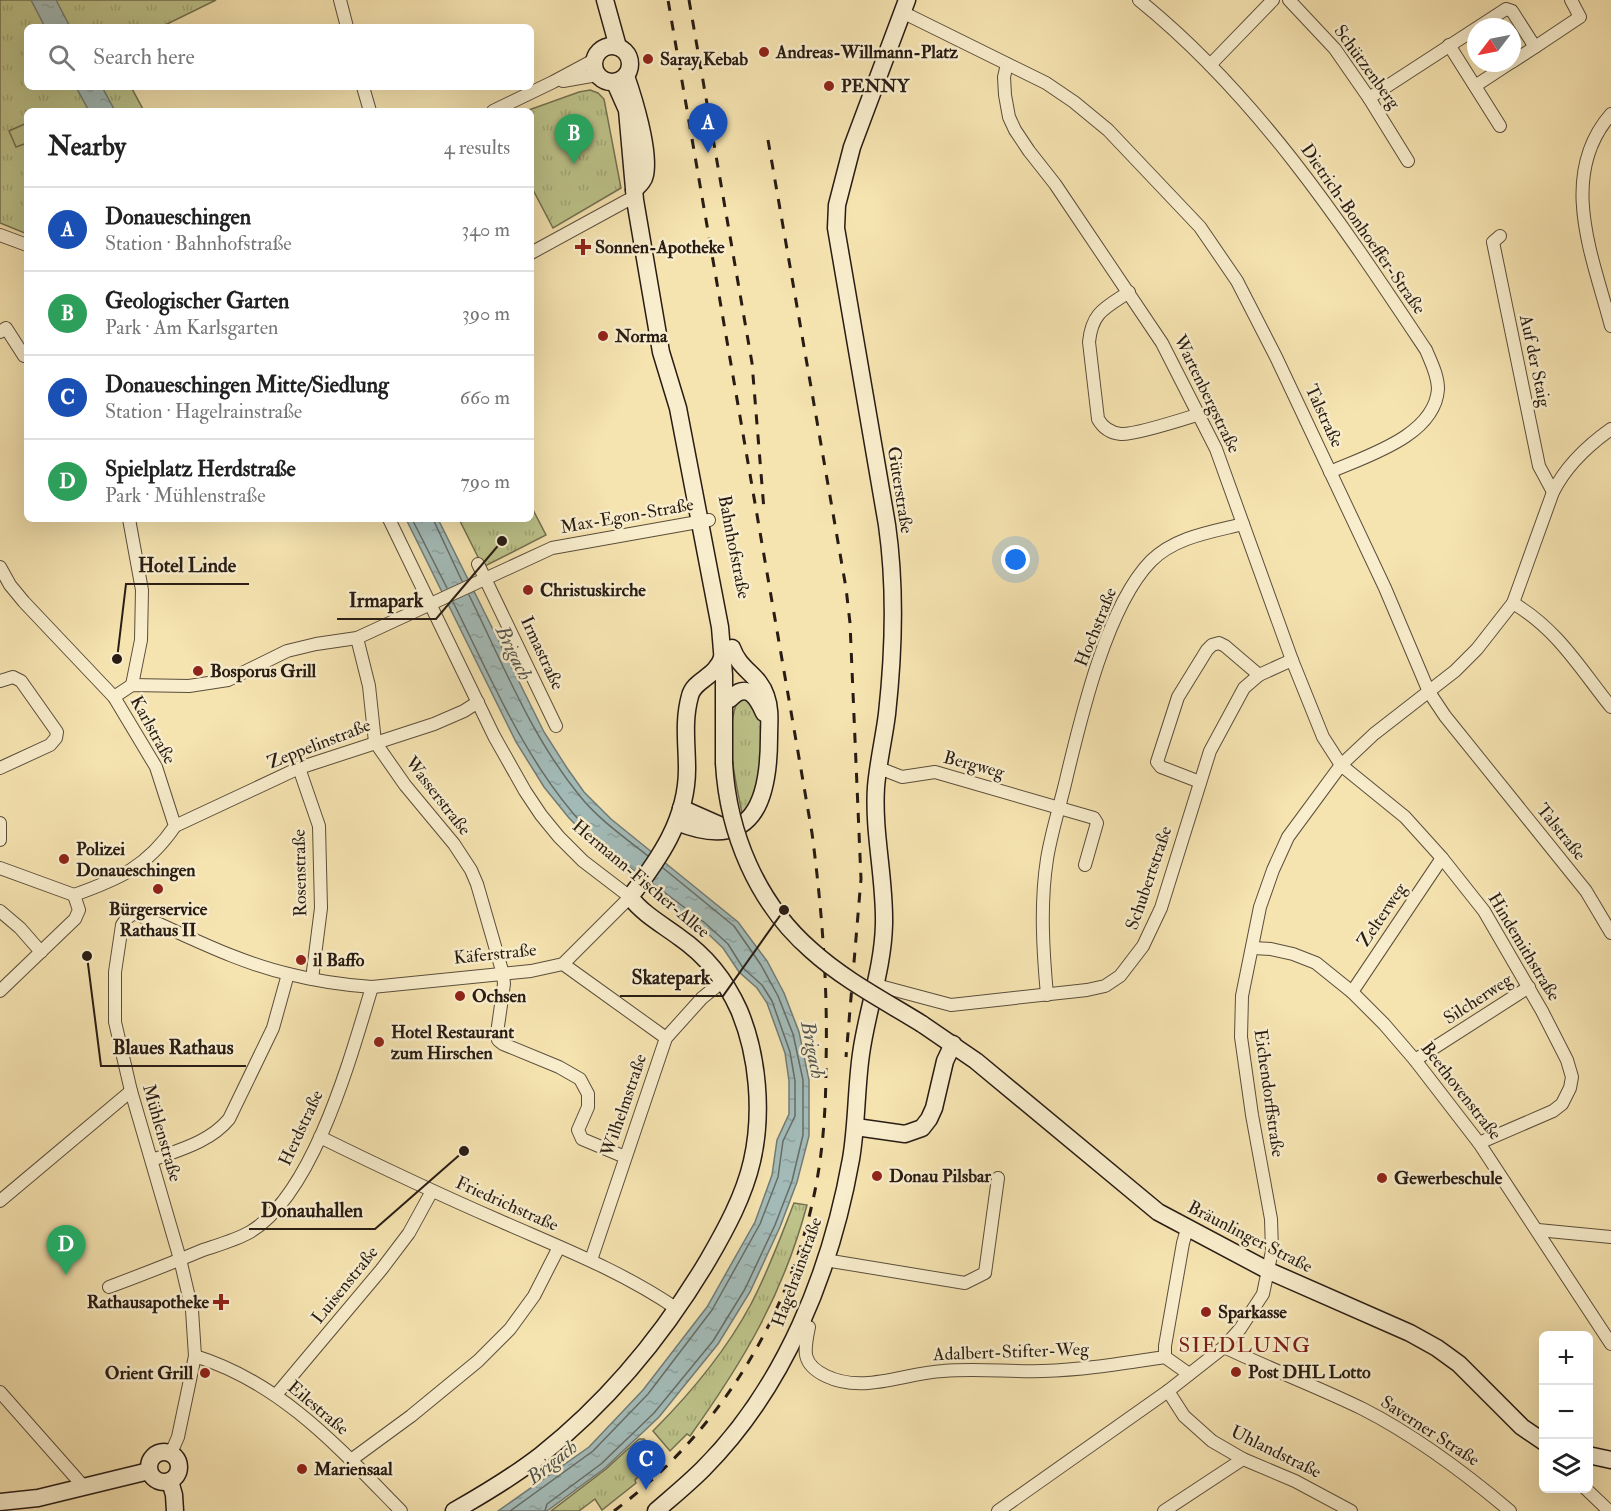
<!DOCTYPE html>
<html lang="en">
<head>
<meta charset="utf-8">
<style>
  :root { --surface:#fff; --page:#f2f2f2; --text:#222; --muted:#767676; --line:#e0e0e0; --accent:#1a73e8 }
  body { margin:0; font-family:"IM FELL Double Pica",serif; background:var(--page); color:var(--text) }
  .controls { position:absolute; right:18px; bottom:18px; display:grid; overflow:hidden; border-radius:9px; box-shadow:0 6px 24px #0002 }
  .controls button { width:54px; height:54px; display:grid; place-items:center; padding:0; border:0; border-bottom:2px solid var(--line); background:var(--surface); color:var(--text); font:30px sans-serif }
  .compass { position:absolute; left:1467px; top:18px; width:54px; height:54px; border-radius:50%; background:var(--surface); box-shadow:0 6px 24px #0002; rotate:238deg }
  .you { position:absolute; left:1016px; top:560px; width:21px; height:21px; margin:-15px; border:4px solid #fff; border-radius:50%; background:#1a73e8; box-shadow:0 0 0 9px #1a73e833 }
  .badge { display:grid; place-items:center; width:39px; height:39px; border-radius:50%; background:var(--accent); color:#fff; font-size:20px; font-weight:700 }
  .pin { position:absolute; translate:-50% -50px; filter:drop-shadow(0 2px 3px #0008) }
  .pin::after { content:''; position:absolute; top:32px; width:21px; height:18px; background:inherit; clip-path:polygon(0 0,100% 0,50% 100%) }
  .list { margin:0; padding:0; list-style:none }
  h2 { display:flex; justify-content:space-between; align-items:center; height:78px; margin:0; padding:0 24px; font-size:26px }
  h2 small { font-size:20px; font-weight:400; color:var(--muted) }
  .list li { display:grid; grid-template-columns:39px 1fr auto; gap:18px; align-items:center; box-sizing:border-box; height:84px; padding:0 24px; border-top:2px solid var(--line) }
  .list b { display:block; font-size:22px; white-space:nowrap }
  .list p { margin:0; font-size:20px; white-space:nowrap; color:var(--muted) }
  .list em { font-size:20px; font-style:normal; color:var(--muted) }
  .icon { flex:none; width:33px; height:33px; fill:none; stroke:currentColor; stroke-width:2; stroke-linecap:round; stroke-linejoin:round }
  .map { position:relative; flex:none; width:1611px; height:1511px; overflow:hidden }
  .search { position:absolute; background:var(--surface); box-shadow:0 6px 24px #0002; left:24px; top:24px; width:510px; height:66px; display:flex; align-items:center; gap:15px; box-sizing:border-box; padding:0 21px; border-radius:9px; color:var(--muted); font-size:22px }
  .panel { position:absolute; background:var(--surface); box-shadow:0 6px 24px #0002; left:24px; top:108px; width:510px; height:414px; border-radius:9px }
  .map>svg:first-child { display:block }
  .grass { fill:url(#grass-tufts); stroke:#72704f; stroke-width:1.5 }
  .garden { fill:#bdc38a; stroke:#72704f; stroke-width:1.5 }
  .water { fill:url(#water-ripples); stroke:#727b76; stroke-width:1.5 }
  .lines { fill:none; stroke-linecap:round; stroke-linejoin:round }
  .shore { stroke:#666c66; stroke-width:1.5 }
  .street-casing { stroke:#5b4e3b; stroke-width:14 }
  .secondary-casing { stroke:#281c14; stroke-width:19 }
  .street { stroke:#f8edcc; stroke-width:12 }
  .secondary { stroke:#f8edcc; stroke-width:16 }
  .rail { stroke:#281c14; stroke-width:3; stroke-dasharray:10 10; stroke-linecap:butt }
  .secondary-bridge-casing { stroke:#281c14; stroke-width:19; stroke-linecap:butt }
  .secondary-bridge { stroke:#f8edcc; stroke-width:16 }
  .poi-dot { fill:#8f2418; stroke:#f8edcc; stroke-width:2 }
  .labels { text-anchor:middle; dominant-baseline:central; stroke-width:5; stroke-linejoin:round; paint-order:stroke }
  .poi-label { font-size:18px; font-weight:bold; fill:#281c14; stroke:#f8edcc; text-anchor:start }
  .street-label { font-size:18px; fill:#281c14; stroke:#f8edcc }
  .water-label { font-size:20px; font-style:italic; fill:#53544d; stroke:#f8edcc }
  .quarter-label { font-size:21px; letter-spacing:1.5px; fill:#7a1f14; stroke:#f8edcc }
  .leader { fill:none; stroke:#281c14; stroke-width:2 }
  .callout-dot { fill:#281c14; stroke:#f8edcc; stroke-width:2 }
  .callout-label { font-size:20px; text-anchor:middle; font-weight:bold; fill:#281c14; stroke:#f8edcc; stroke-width:5; stroke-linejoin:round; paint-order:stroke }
</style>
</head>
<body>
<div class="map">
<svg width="1611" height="1511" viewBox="0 0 1611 1511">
  <defs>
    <pattern id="grass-tufts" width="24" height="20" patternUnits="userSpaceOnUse" patternTransform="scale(1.5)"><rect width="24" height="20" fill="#bdc38a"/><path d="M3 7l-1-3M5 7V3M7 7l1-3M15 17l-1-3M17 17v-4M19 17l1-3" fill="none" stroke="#a2a776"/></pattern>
    <pattern id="water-ripples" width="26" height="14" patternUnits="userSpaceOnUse" patternTransform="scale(1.5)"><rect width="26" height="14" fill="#a3bbb8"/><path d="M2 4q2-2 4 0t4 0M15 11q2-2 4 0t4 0" fill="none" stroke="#8ca09d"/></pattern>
  </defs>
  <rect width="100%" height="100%" fill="#f5e3b0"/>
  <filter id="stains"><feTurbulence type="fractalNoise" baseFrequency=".00333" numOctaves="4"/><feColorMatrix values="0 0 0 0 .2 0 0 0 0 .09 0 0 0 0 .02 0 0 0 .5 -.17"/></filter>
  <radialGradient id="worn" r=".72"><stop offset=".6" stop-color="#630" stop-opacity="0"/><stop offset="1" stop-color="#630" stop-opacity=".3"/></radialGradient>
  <g class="grass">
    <polygon points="0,0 216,0 161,27 27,27 27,87 131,87 144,111 27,111 27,234 0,223"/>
    <polygon points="590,90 598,93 604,99 621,188 553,228 531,186 531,111 526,111 579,92"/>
    <polygon points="531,506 546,535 483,567 459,519 531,519"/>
    <path d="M749,696L763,724L759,783L750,807L742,813C735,778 724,736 737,702Z"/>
    <path d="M794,1203L807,1205C783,1295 743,1362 690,1436L687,1434L670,1451L653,1431C691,1393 726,1351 751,1304C768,1272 781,1236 794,1203Z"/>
    <polygon points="639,1439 644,1439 662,1459 649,1472 646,1469 635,1480 636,1483 602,1510 595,1499 579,1511 551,1511 606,1469"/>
  </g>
  <polygon class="garden" points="27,123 27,143 16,147 9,131"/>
  <g class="water">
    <polygon points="31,0 56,0 70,27 45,27"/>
    <polygon points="76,87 102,87 115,111 89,111"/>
    <polygon points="406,519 438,519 544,732 567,768 584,792 611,819 738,922 767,961 784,993 799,1032 809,1080 809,1136 797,1182 780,1227 750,1292 718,1344 659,1417 605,1468 547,1511 498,1511 589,1447 643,1390 707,1307 755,1222 772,1175 777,1140 789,1114 789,1081 785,1053 767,1003 757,988 739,972 723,948 701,927 626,872 602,851 569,818 544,787 516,742"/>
  </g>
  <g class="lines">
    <g class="shore">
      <polyline points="412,519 447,588"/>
      <polyline points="433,519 462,581"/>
      <path d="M469,595C502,662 531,736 579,795C598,819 624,837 648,856"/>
      <path d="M453,602C502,700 543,806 636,872"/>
      <polyline points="510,1511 593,1451 648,1394 712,1310 760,1224 778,1177 783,1141 795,1116 795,1081 790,1052 772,1001 762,985 743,968 728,944 705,923 652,883"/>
      <polyline points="545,1511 547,1504 601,1464 654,1413 713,1341 745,1289 775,1225 792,1181 803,1135 803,1080 793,1034 778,996 761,965 734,926 663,868"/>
    </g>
    <defs>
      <g id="street">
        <polyline points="340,0 347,27"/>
        <path d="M1139,0C1258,96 1342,224 1426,350C1431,362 1438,375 1438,389C1435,436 1366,456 1330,472"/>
        <polyline points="1289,0 1335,49 1369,98 1408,161"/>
        <polyline points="902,12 1046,83 1074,102 1108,130 1200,227 1237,281 1276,357 1385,588 1429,692 1445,716 1586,891 1611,933"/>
        <polyline points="1449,45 1500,126"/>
        <polyline points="1512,62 1535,47"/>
        <polyline points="1007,64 1004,77 1005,95 1009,117 1015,130 1029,151 1055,184 1162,343 1216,449 1292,660 1323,737 1341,765 1405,817 1442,858 1484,911 1542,1011 1567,1060 1572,1077 1570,1088 1562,1104 1553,1111 1479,1143"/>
        <polyline points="1210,65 1273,0"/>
        <polyline points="563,81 597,75"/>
        <polyline points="1475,86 1510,63"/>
        <polyline points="363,87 370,111"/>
        <polyline points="1369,98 1506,9 1512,11 1535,47 1580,17 1571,0"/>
        <polyline points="493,111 553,82 594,60"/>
        <path d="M1611,114C1557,176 1593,257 1611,326"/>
        <polyline points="0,235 27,245"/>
        <polyline points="1500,236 1493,242 1539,466 1553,492"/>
        <polyline points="531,253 628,200 635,200"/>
        <path d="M1129,292C1105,308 1092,312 1089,342L1098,419C1103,428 1111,433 1121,434C1135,435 1184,419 1200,414"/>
        <polyline points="0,332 6,328 24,356"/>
        <polyline points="129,519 142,590 141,640 132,685"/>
        <polyline points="478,564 556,726"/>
        <path d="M0,567L10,585L24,602L114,697L156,767L175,826C147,867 119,879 74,895"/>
        <path d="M1513,603C1558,630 1579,667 1611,707"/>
        <polyline points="357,638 369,686 375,742 405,785 454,844 471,870 477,884 503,974 504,984 497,1033 498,1040 503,1044 559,1067 580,1079 588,1094 588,1107 578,1130 582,1139 625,1157"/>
        <polyline points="0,681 13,677 21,681 57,732 56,738 50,745 0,768"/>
        <polyline points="114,697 132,685 189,686 228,680 287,651 316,644 357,638 552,548 709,520"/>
        <polyline points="299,768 319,826 321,908 312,979"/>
        <polyline points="879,768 902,777 935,772 1094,818 1097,823 1085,865"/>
        <polyline points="1200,782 1161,767 1157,762 1178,697 1207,650 1212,645 1219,643 1225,646 1259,675"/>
        <polyline points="0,823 0,840"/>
        <polyline points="175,826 299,768 434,724 464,711 478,702"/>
        <polyline points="0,868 74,895"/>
        <polyline points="0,911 20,928 41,952"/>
        <polyline points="1253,948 1271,949 1293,954 1316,963 1352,992 1384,1024 1415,1060 1479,1143 1611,1344"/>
        <polyline points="563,964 666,1038"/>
        <polyline points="876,985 951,1005 1087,990 1105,986 1120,976 1143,946 1161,908 1210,751 1244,688 1259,675 1292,660"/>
        <polyline points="0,991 75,919 79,910 74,895"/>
        <polyline points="1352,992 1442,858"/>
        <path d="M1047,995C1043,951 1040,904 1047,859C1051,834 1059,809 1065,784C1080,721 1106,607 1151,561C1175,537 1211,532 1243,524"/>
        <polyline points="1415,1060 1529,987"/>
        <path d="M320,1137C379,1166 438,1194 498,1220C559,1247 622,1271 677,1309"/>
        <path d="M152,1160C179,1150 210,1142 229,1119L273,1028L288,974"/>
        <polyline points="0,1201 131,1091"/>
        <polyline points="1538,1230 1611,1237"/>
        <polyline points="591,1260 666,1038 702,998 723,981"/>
        <polyline points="825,1260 965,1283 985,1273 998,1178"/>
        <path d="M109,1287C141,1275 172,1263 203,1250C218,1245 236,1240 250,1232C314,1194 351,1056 372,987"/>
        <path d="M801,1325L809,1327C804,1351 801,1364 826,1376C863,1394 904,1373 943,1371C976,1368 1010,1372 1043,1371C1084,1370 1125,1363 1165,1357L1189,1374"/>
        <path d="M1224,1347C1270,1369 1318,1387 1363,1409C1416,1436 1465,1473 1510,1511"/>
        <path d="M195,1356C282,1383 339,1448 401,1511"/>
        <polyline points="1165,1357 1165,1346 1183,1243 1187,1229"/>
        <polyline points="1168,1391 1184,1416 1212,1441 1243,1459 1295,1481 1351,1511"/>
        <polyline points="0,1392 84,1487"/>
        <polyline points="276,1395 381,1270 409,1233 432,1191"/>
        <path d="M171,1453L178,1437L195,1356L192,1310L180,1259L131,1091L115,1022V972L122,925L126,919L134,913C184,934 236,962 289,974C316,981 344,985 372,987L531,971L563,964L630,897L583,861L559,837L541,815L525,791L494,736L389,519"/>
        <polyline points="351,1460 411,1416 478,1361 510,1329 534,1296 559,1247"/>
        <polyline points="1585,1488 1609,1511"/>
        <path d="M998,1511L1168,1391L1224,1347L1240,1329L1263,1294L1272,1251L1271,1219L1252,1115L1241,1037L1242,996L1260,907L1273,870L1288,837L1341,765L1374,734L1455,671L1477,649L1513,603L1553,492C1566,466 1587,446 1611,429"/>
        <polyline points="1164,1511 1243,1459"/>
      </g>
      <g id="secondary">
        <polyline points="605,0 618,47"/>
        <circle cx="612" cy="64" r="18"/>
        <path d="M626,76C634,99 650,151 645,175C644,181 639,185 634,190"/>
        <polyline points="615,83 627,110 635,200 661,352 678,408 720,627 724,675 724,763"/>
        <path d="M730,699C747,681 757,697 764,713"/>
        <polyline points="681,808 724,827"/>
        <path d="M677,822C753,853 769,801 769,737C769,723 771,710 766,696C759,674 740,671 732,648"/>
        <polyline points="922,1024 976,1061 1158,1212 1269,1271 1410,1333 1437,1348 1459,1364 1522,1427 1544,1442"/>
        <polyline points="856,1127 905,1134 922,1128 929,1119 934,1108 945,1061 953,1044"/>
        <circle cx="164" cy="1467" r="15"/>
        <polyline points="1588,1455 1611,1460"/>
        <polyline points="170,1481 174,1495 175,1511"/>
        <polyline points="0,1502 38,1498 149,1471"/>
        <path d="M454,1511C484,1494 514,1476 541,1455C609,1401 664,1334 708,1260C726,1229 744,1196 752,1161C763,1113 758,1055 739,1010C726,981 705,955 679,937C663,925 643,914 630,897C659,859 687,820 687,769C687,744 683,721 690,696C694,679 717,678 723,655"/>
        <path d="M656,1511C672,1497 688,1484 703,1469C785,1387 831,1271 851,1159C857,1124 856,1089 861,1054C867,1010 883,969 884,924C885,878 873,833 876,787C878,763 884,738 887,714C894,650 896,588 887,525L836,228L837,205L852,147L907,0"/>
      </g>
    </defs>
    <use href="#street" class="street-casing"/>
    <use href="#secondary" class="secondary-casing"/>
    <use href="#street" class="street"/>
    <use href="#secondary" class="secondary"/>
    <g class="rail">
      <polyline points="689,0 752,363 764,510"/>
      <polyline points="768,140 846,588 850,623 861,879 846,1057"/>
      <path d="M614,1511C716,1435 786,1323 813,1200C823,1155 826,1109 826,1064C828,986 822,910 812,833L668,0"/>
    </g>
    <defs>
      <path id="secondary-bridge" d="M724,763C728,833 757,903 811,950C844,980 885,1001 922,1024"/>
    </defs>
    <use href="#secondary-bridge" class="secondary-bridge-casing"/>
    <use href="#secondary-bridge" class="secondary-bridge"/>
  </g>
  <g class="poi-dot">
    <circle cx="764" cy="52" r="6"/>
    <circle cx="648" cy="59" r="6"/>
    <circle cx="829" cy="86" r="6"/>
    <path d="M580 238h6v6h6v6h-6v6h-6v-6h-6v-6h6z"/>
    <circle cx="603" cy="336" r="6"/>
    <circle cx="528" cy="590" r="6"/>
    <circle cx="198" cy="671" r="6"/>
    <circle cx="64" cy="859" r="6"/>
    <circle cx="158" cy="889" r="6"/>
    <circle cx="301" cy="960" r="6"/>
    <circle cx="460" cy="996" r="6"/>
    <circle cx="379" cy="1042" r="6"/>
    <circle cx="877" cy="1176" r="6"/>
    <circle cx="1382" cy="1178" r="6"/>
    <path d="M218 1293h6v6h6v6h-6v6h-6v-6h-6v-6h6z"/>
    <circle cx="1206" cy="1312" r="6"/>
    <circle cx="1236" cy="1372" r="6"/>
    <circle cx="205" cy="1373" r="6"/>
    <circle cx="302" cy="1469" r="6"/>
  </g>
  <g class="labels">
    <g class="poi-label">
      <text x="776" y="52">Andreas-Willmann-Platz</text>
      <text x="660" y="59">Saray Kebab</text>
      <text x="841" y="86">PENNY</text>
      <text x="595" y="247">Sonnen-Apotheke</text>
      <text x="615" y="336">Norma</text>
      <text x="540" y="590">Christuskirche</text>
      <text x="210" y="671">Bosporus Grill</text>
      <text x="76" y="849">Polizei<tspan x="76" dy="21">Donaueschingen</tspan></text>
      <text x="158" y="909" text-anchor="middle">Bürgerservice<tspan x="158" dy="21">Rathaus II</tspan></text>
      <text x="313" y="960">il Baffo</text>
      <text x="472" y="996">Ochsen</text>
      <text x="391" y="1032">Hotel Restaurant<tspan x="391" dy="21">zum Hirschen</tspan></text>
      <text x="889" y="1176">Donau Pilsbar</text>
      <text x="1394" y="1178">Gewerbeschule</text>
      <text x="209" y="1302" text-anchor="end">Rathausapotheke</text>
      <text x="1218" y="1312">Sparkasse</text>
      <text x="1248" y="1372">Post DHL Lotto</text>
      <text x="193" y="1373" text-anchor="end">Orient Grill</text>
      <text x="314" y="1469">Mariensaal</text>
    </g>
    <g class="street-label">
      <text transform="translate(1367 67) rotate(54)">Schützenberg</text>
      <text transform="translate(1363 229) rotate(55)">Dietrich-Bonhoeffer-Straße</text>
      <text transform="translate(1535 361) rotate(78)">Auf der Staig</text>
      <text transform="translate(1207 394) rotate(64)">Wartenbergstraße</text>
      <text transform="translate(1324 416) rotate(65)">Talstraße</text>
      <text transform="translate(900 490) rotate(81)">Güterstraße</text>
      <text transform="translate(627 516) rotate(-10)">Max-Egon-Straße</text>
      <text transform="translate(734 547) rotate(79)">Bahnhofstraße</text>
      <text transform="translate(1096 627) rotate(-68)">Hochstraße</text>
      <text transform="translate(542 653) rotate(65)">Irmastraße</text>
      <text transform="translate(153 730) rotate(61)">Karlstraße</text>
      <text transform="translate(319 744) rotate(-21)">Zeppelinstraße</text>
      <text transform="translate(974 765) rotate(15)">Bergweg</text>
      <text transform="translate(438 796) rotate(52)">Wasserstraße</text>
      <text transform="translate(1561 832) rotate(51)">Talstraße</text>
      <text transform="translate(300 873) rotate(-91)">Rosenstraße</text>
      <text transform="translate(1149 878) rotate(-71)">Schubertstraße</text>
      <text transform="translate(641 879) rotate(40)">Hermann-Fischer-Allee</text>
      <text transform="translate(1382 915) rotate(-56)">Zelterweg</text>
      <text transform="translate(1524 947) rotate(59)">Hindemithstraße</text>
      <text transform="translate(495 954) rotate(-6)">Käferstraße</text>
      <text transform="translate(1478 999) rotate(-33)">Silcherweg</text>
      <text transform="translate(1461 1091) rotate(52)">Beethovenstraße</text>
      <text transform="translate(1269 1093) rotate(82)">Eichendorffstraße</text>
      <text transform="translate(624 1105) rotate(-71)">Wilhelmstraße</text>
      <text transform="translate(301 1128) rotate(-65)">Herdstraße</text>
      <text transform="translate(162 1133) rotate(74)">Mühlenstraße</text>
      <text transform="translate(507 1204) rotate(24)">Friedrichstraße</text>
      <text transform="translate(1250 1237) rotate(27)">Bräunlinger Straße</text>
      <text transform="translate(797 1272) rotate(-70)">Hagelrainstraße</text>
      <text transform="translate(345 1285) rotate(-51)">Luisenstraße</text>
      <text transform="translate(1011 1352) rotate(-2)">Adalbert-Stifter-Weg</text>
      <text transform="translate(318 1408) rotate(40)">Eilestraße</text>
      <text transform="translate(1430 1431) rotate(33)">Saverner Straße</text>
      <text transform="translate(1276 1452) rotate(26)">Uhlandstraße</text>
    </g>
    <g class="water-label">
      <text transform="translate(514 653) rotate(64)">Brigach</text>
      <text transform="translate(813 1050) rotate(79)">Brigach</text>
      <text transform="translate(552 1462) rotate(-38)">Brigach</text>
    </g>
    <g class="quarter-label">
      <text x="1245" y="1345">SIEDLUNG</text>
    </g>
  </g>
  <path class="leader" d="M117 659L126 584H249M502 541L436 619H337M784 910L723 996H620M87 956L101 1066H246M464 1151L375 1229H249"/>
  <g class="callout-dot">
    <circle cx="117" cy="659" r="6"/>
    <circle cx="502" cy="541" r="6"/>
    <circle cx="784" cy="910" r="6"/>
    <circle cx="87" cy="956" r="6"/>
    <circle cx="464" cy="1151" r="6"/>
  </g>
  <g class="callout-label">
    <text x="187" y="572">Hotel Linde</text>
    <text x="386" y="607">Irmapark</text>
    <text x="671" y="984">Skatepark</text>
    <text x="173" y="1054">Blaues Rathaus</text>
    <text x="312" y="1217">Donauhallen</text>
  </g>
  <rect width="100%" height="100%" filter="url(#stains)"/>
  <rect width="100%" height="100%" fill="url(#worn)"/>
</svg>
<div class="controls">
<button>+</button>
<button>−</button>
<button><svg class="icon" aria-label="layers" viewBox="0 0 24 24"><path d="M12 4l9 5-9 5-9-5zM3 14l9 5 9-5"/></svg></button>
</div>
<svg class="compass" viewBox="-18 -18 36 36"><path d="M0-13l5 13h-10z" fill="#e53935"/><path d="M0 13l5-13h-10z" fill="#767676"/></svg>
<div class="you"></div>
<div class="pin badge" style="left:708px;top:153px;background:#1a4fb4">A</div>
<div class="pin badge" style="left:574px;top:164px;background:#2e9e5b">B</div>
<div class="pin badge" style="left:646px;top:1490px;background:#1a4fb4">C</div>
<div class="pin badge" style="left:66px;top:1275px;background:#2e9e5b">D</div>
<div class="search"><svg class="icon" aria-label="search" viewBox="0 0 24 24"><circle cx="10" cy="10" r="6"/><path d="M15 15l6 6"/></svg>Search here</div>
<section class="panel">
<h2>Nearby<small>4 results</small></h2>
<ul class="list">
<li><span class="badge" style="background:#1a4fb4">A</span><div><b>Donaueschingen</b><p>Station · Bahnhofstraße</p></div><em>340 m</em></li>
<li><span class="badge" style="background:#2e9e5b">B</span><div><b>Geologischer Garten</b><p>Park · Am Karlsgarten</p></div><em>390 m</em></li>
<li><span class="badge" style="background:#1a4fb4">C</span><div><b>Donaueschingen Mitte/Siedlung</b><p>Station · Hagelrainstraße</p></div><em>660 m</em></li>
<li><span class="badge" style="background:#2e9e5b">D</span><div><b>Spielplatz Herdstraße</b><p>Park · Mühlenstraße</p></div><em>790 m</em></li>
</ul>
</section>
</div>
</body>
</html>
